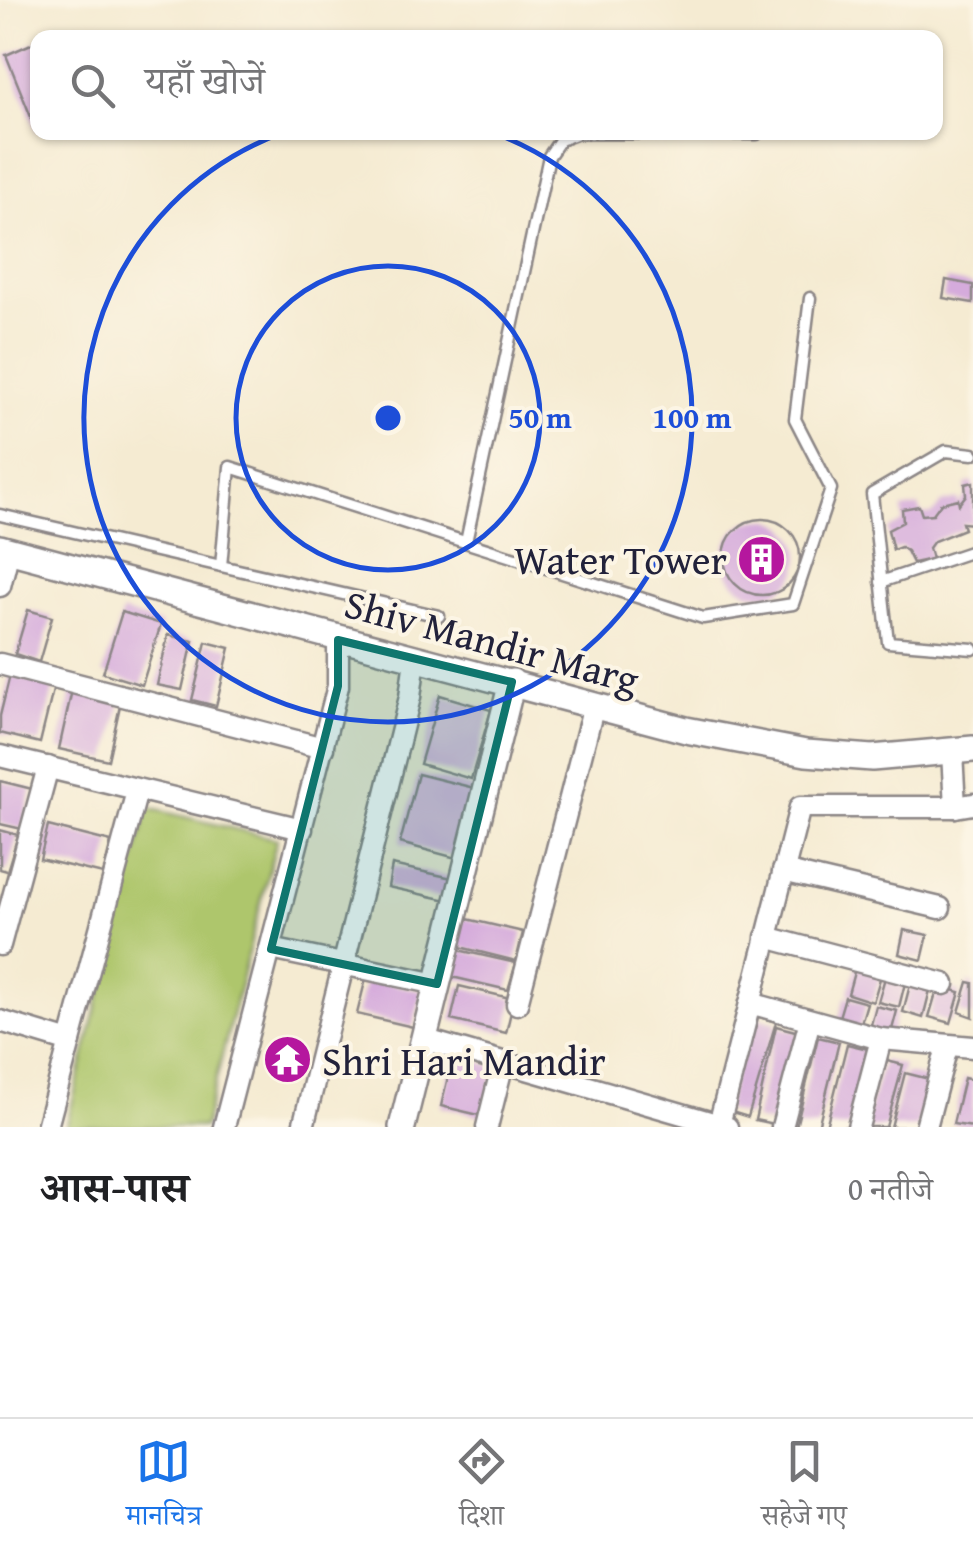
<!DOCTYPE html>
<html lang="hi">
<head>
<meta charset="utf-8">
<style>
  :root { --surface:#fff; --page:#f6f6f6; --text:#202124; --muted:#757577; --line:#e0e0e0; --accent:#1a73e8 }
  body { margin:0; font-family:"Gentium Book Plus","Noto Serif Devanagari",serif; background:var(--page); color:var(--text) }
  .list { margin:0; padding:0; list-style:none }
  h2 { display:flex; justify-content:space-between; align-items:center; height:130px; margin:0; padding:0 40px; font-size:42px }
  h2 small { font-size:32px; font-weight:400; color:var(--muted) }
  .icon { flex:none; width:55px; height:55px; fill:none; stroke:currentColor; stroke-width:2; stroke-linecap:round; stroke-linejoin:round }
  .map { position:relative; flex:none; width:973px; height:1127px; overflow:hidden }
  .search { position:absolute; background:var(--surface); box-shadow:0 2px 8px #0004; left:30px; right:30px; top:30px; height:110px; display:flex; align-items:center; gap:25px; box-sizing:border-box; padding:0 35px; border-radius:20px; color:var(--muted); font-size:38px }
  .sheet { height:290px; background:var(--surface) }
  nav { display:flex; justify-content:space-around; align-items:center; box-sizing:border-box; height:140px; border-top:2px solid var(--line); background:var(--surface); font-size:28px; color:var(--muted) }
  nav a { display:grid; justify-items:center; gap:5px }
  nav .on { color:var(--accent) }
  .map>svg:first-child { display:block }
  .green { fill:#aec66c; stroke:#687454; stroke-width:2.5 }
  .building { fill:#d5abdc }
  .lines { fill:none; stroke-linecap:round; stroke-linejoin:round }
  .service-casing { stroke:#8c8686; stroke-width:15 }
  .minor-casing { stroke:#8c8686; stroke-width:25 }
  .tertiary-casing { stroke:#8c8686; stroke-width:30 }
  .service { stroke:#fff; stroke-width:10 }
  .minor { stroke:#fff; stroke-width:20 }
  .tertiary { stroke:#fff; stroke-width:25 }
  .marked { fill:#0f766e; fill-opacity:0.2; stroke:#0f766e; stroke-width:8; stroke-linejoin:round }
  .ring { fill:none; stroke:#1d4ed8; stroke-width:5 }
  .labels { text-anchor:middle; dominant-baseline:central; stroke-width:8; stroke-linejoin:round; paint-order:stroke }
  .poi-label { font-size:40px; fill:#22223b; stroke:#fcf5e5; text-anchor:end }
  .street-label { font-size:40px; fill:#22223b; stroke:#fcf5e5 }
  .centre { fill:#1d4ed8; stroke:#fcf5e5; stroke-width:5 }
  .ring-label { font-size:30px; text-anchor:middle; font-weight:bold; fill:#1d4ed8; stroke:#fcf5e5; stroke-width:8; stroke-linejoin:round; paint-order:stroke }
</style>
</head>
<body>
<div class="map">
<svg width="973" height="1127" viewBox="0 0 973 1127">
  <rect width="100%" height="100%" fill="#fcf5e5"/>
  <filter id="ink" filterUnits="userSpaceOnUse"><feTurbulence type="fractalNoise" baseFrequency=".01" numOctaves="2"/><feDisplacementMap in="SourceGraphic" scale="20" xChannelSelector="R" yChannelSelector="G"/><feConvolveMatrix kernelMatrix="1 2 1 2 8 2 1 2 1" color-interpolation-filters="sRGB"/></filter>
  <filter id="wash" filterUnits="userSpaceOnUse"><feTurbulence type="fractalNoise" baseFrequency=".0048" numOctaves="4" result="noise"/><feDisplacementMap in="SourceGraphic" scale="40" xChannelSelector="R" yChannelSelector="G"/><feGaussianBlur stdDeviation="2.25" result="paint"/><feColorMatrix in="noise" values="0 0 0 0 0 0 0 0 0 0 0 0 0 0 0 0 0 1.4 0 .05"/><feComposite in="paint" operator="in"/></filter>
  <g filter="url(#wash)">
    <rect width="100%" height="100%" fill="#f5ebd2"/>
    <polygon class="green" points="148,808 277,839 204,1127 66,1127"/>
    <g id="blocks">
      <g class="building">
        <polygon points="38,41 38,132 37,132 6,55"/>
        <polygon points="946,280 973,285 973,303 943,298"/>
        <polygon points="973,482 973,524 962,523 964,529 934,541 929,548 932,559 913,563 907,551 901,547 893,550 888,530 903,522 902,509 919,506 922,515 933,514 941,503 958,499 959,504 966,495 965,484"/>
        <circle cx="762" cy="557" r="38"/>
        <polygon points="28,610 52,617 39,662 15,654"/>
        <polygon points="122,612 161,624 142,685 103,673"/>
        <polygon points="168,635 193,641 182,690 157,685"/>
        <polygon points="206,642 230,648 216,706 192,700"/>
        <polygon points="10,675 54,686 40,743 0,733 0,716"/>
        <polygon points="72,690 121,701 108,760 59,749"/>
        <polygon points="440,695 491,710 471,779 420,764"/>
        <polygon points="418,774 474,788 456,858 400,843"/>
        <polygon points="0,781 32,789 22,829 0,824"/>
        <polygon points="48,826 111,842 103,874 40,859"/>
        <polygon points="0,830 18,835 7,871 0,869"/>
        <polygon points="392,865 452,878 447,900 388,887"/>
        <polygon points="463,918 523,932 516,961 456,946"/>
        <polygon points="904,930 928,935 922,960 899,954"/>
        <polygon points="458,950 516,963 508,990 452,977"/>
        <polygon points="856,965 882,972 873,1002 848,994"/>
        <polygon points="886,974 906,979 899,1007 878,1002"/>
        <polygon points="366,978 422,991 413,1027 357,1014"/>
        <polygon points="911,981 931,986 923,1018 903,1012"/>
        <polygon points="968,982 973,983 973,1017 959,1012"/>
        <polygon points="459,986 514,999 506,1033 451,1020"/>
        <polygon points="938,986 960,992 951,1023 929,1017"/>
        <polygon points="845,997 867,1003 859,1030 837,1024"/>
        <polygon points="876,1006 897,1011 890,1037 869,1032"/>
        <polygon points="752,1015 776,1022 748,1117 725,1110"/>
        <polygon points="776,1026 799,1032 778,1125 755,1120"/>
        <polygon points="818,1037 839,1042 818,1127 796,1127"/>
        <polygon points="847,1044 868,1049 849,1127 826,1127"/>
        <polygon points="453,1056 495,1066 483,1116 441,1106"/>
        <polygon points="883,1060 903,1065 886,1127 865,1127"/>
        <polygon points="905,1073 929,1079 917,1127 891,1127"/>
        <polygon points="964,1078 973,1080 973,1127 953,1124"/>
      </g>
    </g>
  </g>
  <g filter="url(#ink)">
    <use href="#blocks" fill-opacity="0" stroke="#8c8686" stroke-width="2.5"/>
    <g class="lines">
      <defs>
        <g id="service">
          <polyline points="973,454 946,451 872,494 888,642 973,649"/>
          <polyline points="0,515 221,566 230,467 703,618 793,604 831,489 795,419 810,298"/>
          <polyline points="466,542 549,156 560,140 578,133 757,134"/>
          <polyline points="221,566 439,616"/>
          <polyline points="881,582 973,551"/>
        </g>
        <g id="minor">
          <polyline points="0,586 9,550"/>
          <polyline points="0,664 323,748"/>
          <polyline points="952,752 955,807"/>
          <polyline points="0,756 302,829"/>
          <polyline points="783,871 940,908"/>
          <polyline points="766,937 944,984"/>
          <polyline points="0,945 48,767"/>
          <polyline points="271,949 437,984"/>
          <polyline points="750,1003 881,1039 973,1047"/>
          <polyline points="517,1004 594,705"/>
          <polyline points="0,1021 70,1042"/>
          <polyline points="423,1039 727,1127"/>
          <polyline points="719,1125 800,807 955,807 973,804"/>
          <polyline points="47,1127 137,791"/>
          <polyline points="224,1127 338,686 338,640"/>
          <polyline points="303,1127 410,697 415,659"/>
          <polyline points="487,1127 503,1063"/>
          <polyline points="782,1127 810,1020"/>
          <polyline points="858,1127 881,1039"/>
          <polyline points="926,1127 947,1047"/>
        </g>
        <g id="tertiary">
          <polyline points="0,548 686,730 806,753 872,758 973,749"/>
          <polyline points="402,1127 512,682"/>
        </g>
      </defs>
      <use href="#service" class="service-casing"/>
      <use href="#minor" class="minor-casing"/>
      <use href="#tertiary" class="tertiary-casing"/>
      <use href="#service" class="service"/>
      <use href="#minor" class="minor"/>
      <use href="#tertiary" class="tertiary"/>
    </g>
  </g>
  <path class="marked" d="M338,640L512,682L437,984L271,949L338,686Z"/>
  <g class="ring">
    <circle cx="388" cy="418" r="152"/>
    <path d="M494 133A304 304 0 1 1 282 133"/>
  </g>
  <defs>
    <symbol id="building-disc" viewBox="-11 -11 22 22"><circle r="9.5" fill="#b5179e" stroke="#fcf5e5"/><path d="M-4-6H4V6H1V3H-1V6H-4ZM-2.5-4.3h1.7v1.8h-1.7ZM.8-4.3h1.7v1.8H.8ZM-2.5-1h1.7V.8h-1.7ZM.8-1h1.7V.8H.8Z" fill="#fff"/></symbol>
    <symbol id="temple-disc" viewBox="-11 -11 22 22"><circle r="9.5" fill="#b5179e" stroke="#fcf5e5"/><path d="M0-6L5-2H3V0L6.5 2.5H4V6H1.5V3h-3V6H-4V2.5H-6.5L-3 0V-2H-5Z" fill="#fff"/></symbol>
  </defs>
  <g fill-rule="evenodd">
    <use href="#building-disc" x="734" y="532" width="55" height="55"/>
    <use href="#temple-disc" x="260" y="1032" width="55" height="55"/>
  </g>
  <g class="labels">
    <g class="poi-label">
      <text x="727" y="559">Water Tower</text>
      <text x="322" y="1060" text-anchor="start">Shri Hari Mandir</text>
    </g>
    <g class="street-label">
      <text transform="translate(492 641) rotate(15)">Shiv Mandir Marg</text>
    </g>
  </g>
  <circle cx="388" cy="418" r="15" class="centre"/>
  <g class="ring-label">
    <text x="540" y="428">50 m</text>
    <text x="692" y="428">100 m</text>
  </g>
</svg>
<div class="search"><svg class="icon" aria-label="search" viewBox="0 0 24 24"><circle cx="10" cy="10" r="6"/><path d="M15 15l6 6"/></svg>यहाँ खोजें</div>
</div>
<section class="sheet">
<h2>आस-पास<small>0 नतीजे</small></h2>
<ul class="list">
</ul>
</section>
<nav>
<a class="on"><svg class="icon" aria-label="map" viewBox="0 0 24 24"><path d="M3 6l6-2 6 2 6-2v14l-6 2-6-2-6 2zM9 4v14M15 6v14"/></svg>मानचित्र</a>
<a><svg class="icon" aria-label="directions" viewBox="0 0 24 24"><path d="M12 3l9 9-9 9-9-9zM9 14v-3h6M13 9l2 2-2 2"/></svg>दिशा</a>
<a><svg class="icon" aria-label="saved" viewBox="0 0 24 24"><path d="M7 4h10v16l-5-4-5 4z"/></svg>सहेजे गए</a>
</nav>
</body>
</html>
